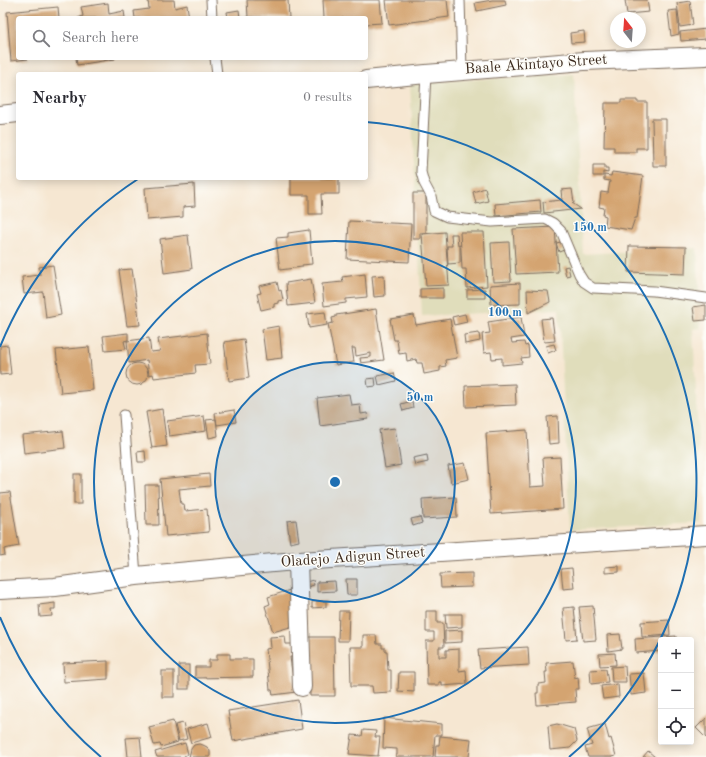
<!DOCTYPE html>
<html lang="en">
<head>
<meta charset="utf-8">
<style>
  :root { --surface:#fff; --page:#f7f7f7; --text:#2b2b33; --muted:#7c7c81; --line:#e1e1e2 }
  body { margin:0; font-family:"Old Standard TT",serif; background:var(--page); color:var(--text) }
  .controls { position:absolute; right:12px; bottom:12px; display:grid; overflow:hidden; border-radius:4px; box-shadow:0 2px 10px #0003 }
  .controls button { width:36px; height:36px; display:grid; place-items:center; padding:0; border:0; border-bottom:1px solid var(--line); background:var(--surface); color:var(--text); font:20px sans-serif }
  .compass { position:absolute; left:610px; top:12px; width:36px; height:36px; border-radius:50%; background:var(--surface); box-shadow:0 2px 10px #0003; rotate:343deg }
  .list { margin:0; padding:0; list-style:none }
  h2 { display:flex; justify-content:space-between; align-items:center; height:52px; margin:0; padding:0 16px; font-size:17px }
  h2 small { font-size:13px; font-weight:400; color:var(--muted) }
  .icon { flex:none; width:22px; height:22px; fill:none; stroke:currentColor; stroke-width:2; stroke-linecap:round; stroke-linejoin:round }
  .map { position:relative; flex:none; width:706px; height:757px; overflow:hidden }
  .search { position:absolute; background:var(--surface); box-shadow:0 2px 10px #0003; left:16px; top:16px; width:352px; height:44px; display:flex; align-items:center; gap:10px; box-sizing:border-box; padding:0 14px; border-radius:4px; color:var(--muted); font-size:15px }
  .panel { position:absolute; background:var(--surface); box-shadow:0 2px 10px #0003; left:16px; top:72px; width:352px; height:108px; border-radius:4px }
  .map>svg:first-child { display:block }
  .built { fill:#e0ddbb }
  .building { fill:#d4a471 }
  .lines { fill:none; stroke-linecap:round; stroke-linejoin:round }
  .lane-casing { stroke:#7c6c5d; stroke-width:11 }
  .street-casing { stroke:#7c6c5d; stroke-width:20 }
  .lane { stroke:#fff; stroke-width:9 }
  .street { stroke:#fff; stroke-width:18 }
  .ring { fill:none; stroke:#1f6fb2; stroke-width:2 }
  .labels { text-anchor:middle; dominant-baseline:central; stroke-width:3; stroke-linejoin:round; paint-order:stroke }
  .street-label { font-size:15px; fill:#3b2a1e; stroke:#fdfcf7 }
  .centre { fill:#1f6fb2; stroke:#fdfcf7; stroke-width:2 }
  .ring-label { font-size:12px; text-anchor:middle; font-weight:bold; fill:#1f6fb2; stroke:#fdfcf7; stroke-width:3; stroke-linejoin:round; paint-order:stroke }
</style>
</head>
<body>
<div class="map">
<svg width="706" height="757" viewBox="0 0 706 757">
  <rect width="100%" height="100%" fill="#fdfcf7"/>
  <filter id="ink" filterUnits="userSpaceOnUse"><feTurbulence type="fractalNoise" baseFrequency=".025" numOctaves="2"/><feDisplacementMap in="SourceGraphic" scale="8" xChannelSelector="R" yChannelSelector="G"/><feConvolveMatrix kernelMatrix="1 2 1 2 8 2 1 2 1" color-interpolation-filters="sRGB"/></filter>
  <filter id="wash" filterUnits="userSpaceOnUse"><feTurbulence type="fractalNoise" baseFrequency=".012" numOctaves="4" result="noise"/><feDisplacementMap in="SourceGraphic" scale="16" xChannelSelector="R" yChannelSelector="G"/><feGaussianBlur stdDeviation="0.9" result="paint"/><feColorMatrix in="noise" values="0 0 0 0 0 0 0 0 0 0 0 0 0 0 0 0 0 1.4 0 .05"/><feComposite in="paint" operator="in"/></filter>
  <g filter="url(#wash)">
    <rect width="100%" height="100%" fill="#f6e7d2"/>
    <polygon class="built" points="574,74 583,254 697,248 701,328 693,329 702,523 570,530 559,309 422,316 410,83"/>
    <g id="blocks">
      <g class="building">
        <polygon points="148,0 174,0 175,8 187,5 189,18 135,18 134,11 149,9"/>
        <polygon points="247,0 288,0 289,18 248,17"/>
        <polygon points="323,0 380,0 382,23 366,24 366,18 324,18"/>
        <polygon points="386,0 447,0 449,17 389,25"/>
        <polygon points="492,0 505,0 506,5 477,11 475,3"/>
        <polygon points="625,0 647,0 649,12 627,14"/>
        <polygon points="690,1 693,25 680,27 677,3"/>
        <polygon points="108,3 109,14 124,11 125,18 78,18 83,16 81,7"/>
        <polygon points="58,7 59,18 18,18 18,58 28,58 28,59 11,61 7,12"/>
        <polygon points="239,10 240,18 228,18 227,12"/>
        <polygon points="677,10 679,34 671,36 668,11"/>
        <polygon points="706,29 706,39 681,41 680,32"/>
        <polygon points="584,31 585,42 571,43 570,33"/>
        <polygon points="76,58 115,58 115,59 77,65"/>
        <polygon points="621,100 637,100 637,102 647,102 647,148 636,148 636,152 614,152 614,147 604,147 605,103 621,103"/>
        <polygon points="652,119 666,119 666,166 653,166"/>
        <polygon points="593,165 605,165 605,168 608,168 608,173 603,172 603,176 593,176"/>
        <polygon points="612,172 643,176 637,218 635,218 631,230 605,226 606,216 603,215 604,208 599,207 601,192 608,193 610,181 604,180 604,175 611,176"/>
        <polygon points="291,178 339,178 339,194 321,194 322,214 309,214 309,195 291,195"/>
        <polygon points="194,184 195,206 183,207 183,217 147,220 145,188"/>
        <polygon points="485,188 488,201 476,204 473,192"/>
        <polygon points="572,189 574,203 572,203 581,209 544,213 543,202 562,200 561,190"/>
        <polygon points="413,193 426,193 426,233 420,233 420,239 413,239"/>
        <polygon points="540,200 541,212 496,216 495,204"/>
        <polygon points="349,221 411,224 409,262 347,259"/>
        <polygon points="555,227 558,272 516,274 513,229"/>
        <polygon points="309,230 312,264 302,265 302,267 280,270 276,238 288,237 288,233"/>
        <polygon points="445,232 449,285 426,286 422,234"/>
        <polygon points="460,232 484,232 487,286 467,288 466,269 462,269"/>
        <polygon points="451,234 457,234 458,246 460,245 460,263 448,264 447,246 452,246"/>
        <polygon points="188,235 192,269 164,273 160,239"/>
        <polygon points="509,242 511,281 493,282 491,243"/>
        <polygon points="561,242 564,250 559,252 556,243"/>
        <polygon points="629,246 686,247 685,274 628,272"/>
        <polygon points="53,265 61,315 46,318 43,292 24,294 22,277 40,275 39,267"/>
        <polygon points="568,266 570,275 566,276 564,267"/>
        <polygon points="132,269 140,325 127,326 119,270"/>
        <polygon points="365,274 367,297 346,299 346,303 324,306 322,284 343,282 342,277"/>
        <polygon points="384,275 385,296 374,297 372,276"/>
        <polygon points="311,279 315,303 288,306 286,283"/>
        <polygon points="277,282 279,291 281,290 283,300 278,301 278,303 274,304 274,307 261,310 257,294 261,293 259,286"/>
        <polygon points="520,283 520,304 491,305 490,285"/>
        <polygon points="443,288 443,298 420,298 420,289"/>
        <polygon points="485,289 485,298 467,298 467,290"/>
        <polygon points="527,290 548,291 550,302 528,313"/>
        <polygon points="706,305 706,320 695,321 693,307"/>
        <polygon points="376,309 384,360 361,363 360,358 371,357 371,353 356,356 355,348 352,348 354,362 336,365 328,324 333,323 332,318 336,317 336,315"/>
        <polygon points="325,312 327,325 309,328 307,314"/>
        <polygon points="465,314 467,322 454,325 452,317"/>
        <polygon points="414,315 416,325 450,319 457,358 445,360 446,366 440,367 440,371 424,374 422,363 417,363 416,359 407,361 406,353 399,354 397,340 394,340 390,319"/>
        <polygon points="521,317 524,337 511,339 512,343 524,342 525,346 528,345 529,357 521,358 522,363 502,365 502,358 492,359 491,352 484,353 482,334 490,333 488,322"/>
        <polygon points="552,318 555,341 544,342 541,319"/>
        <polygon points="279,326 282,358 266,360 262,329"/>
        <polygon points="128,333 128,340 124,341 126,349 105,351 103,336"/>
        <polygon points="207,333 210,364 195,365 196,373 154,378 153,374 149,375 147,360 129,363 127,341 149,338 151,352 160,351 158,339"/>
        <polygon points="479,333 480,341 465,344 464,335"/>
        <polygon points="244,339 249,378 229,381 224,342"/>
        <polygon points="554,344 556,350 548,353 546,346"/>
        <polygon points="8,345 11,374 0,375 0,346"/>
        <polygon points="89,347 93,390 61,393 56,350"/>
        <circle cx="137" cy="374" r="11"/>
        <polygon points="394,373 396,381 379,385 377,376"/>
        <polygon points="375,378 376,386 368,387 367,379"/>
        <polygon points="515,384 516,405 466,407 465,386"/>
        <polygon points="349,394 351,405 360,404 361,414 367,413 368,419 320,426 317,398"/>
        <polygon points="412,401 413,408 403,411 401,404"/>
        <polygon points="162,409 167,446 152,448 146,412"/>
        <polygon points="234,410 236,422 217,425 215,413"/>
        <polygon points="204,416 206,431 169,436 167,421"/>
        <polygon points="558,416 559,443 549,444 547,417"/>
        <polygon points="216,419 218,436 209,438 206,420"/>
        <polygon points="395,428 401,465 385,468 379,430"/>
        <polygon points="527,430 530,487 545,486 543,458 560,457 563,509 491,514 486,433"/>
        <polygon points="63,431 65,448 24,453 22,435"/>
        <polygon points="145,451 146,462 138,462 137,452"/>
        <polygon points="427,455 428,462 415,465 413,458"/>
        <polygon points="465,463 469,479 451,483 448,466"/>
        <rect x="74" y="474" width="7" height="30"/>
        <polygon points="209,474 210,486 179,489 181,504 184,504 185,511 207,509 209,532 166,536 160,479"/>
        <polygon points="145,485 158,485 159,525 146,525"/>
        <polygon points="10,492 19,546 4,549 5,555 0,556 0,493"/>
        <polygon points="456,497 457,517 423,519 422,499"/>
        <polygon points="420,517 422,523 413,526 411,519"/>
        <polygon points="296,520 299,541 290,543 287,521"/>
        <polygon points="619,566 619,572 605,573 605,567"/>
        <polygon points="572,568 574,588 563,589 561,569"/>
        <polygon points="472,573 472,587 441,588 440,574"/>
        <polygon points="346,579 357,579 357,595 347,595"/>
        <polygon points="313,580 314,585 307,587 306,582"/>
        <polygon points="335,581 336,591 317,592 317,582"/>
        <polygon points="290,590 296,612 297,625 273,632 265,606 270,604 268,597"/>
        <polygon points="326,601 326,607 312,608 312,602"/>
        <polygon points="55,603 55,609 51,609 52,616 40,617 39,605"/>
        <polygon points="593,606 596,640 583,641 579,607"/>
        <polygon points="574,607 577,639 566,640 563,608"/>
        <polygon points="339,611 349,611 348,641 338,641"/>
        <polygon points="426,611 437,611 437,623 443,623 444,647 439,647 439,657 446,657 446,650 459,649 459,671 466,670 467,684 442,686 442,682 439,682 439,685 427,685 426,641 434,641 434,632 426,632"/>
        <polygon points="445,614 462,614 462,627 446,628"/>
        <polygon points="669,620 670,635 642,637 641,622"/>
        <polygon points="462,630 462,642 445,643 445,631"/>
        <polygon points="620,634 622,649 608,651 607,635"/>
        <polygon points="363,635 376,635 377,644 382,644 382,648 385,648 385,651 387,651 388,670 391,670 391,692 373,693 372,686 351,686 350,647 363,647"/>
        <polygon points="285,636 286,644 293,644 294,657 290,657 293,680 297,692 273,695 272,690 270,690 266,649 271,648 270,637"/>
        <polygon points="676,636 676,640 661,640 661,651 636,653 635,639"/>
        <polygon points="309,637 334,637 335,696 310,696"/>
        <polygon points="528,647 529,665 480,668 478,650"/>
        <polygon points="615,653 616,665 600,666 599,654"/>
        <polygon points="217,654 230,654 230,659 253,659 253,677 195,678 195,667 209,667 209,660 217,660"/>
        <polygon points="108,661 108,679 64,682 63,663"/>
        <polygon points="573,661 575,678 578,677 579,689 575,689 576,702 537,705 536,693 538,693 538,684 546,683 545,672 547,672 546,663"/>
        <rect x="179" y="665" width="10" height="24"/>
        <polygon points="625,666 626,682 612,682 611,667"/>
        <polygon points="606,669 608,682 591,684 590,670"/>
        <rect x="162" y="671" width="12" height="26"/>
        <polygon points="399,672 414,672 414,692 398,691"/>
        <polygon points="644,673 646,693 631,695 629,674"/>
        <polygon points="618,684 619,697 603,699 601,686"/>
        <polygon points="298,700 302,729 233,741 228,711"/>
        <polygon points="384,718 442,724 442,735 435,735 433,757 396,757 396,755 397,755 397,749 383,748"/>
        <polygon points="706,718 706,738 696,728"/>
        <polygon points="173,721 178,742 161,747 160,744 154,745 149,727"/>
        <polygon points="183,723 187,739 179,741 175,725"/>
        <polygon points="208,723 212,737 191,743 187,729"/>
        <polygon points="557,724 574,729 577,741 570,748 550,750 548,726"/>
        <polygon points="605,724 609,739 611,738 616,756 611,757 588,757 585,747 592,745 587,729"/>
        <polygon points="363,730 376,731 375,737 380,737 378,756 349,754 352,735 362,736"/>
        <polygon points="440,736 471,739 469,757 435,757 436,745 439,745"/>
        <polygon points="140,737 142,757 128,757 126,738"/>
        <polygon points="185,743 188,754 184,756 184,757 157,757 155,752"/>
        <polygon points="199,744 203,745 207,747 210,751 210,757 189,757 191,749 194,745"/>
        <polygon points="648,751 655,757 643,757"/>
      </g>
    </g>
  </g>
  <g filter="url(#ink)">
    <use href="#blocks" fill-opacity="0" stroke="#7c6c5d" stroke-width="1"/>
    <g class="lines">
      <defs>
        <g id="lane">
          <polyline points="211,0 212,18"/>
          <polyline points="460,0 462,70"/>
          <polyline points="215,58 217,74"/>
          <polyline points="426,74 421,172 424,183 431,196 434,211 447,217 492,222 545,219 553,223 561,231 579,274 584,282 593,288 654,291 706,298"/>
          <polyline points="124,415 136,576"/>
        </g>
        <g id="street">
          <polyline points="366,80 426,74 584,61 706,56"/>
          <polyline points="0,115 18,113"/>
          <polyline points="298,561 302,687"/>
          <polyline points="0,590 55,587 136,576 284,562 706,535"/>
        </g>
      </defs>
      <use href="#lane" class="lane-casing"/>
      <use href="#street" class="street-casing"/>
      <use href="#lane" class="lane"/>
      <use href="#street" class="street"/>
    </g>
  </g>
  <circle cx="335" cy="482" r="120" fill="#1f6fb2" fill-opacity=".12"/>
  <g class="ring">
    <circle cx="335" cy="482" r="120"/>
    <circle cx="335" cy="482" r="241"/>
    <path d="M101 757A361 361 0 0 1 0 617M0 347A361 361 0 0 1 138 179M366 122A361 361 0 0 1 569 757"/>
  </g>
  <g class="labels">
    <g class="street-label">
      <text transform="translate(536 65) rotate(-4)">Baale Akintayo Street</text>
      <text transform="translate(353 558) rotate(-4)">Oladejo Adigun Street</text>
    </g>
  </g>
  <circle cx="335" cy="482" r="6" class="centre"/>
  <g class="ring-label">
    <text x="590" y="231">150 m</text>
    <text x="505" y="316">100 m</text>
    <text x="420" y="401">50 m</text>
  </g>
</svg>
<div class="controls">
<button>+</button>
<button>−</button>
<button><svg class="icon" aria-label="locate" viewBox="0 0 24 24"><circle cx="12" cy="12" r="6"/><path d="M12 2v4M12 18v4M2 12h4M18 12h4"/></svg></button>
</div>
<svg class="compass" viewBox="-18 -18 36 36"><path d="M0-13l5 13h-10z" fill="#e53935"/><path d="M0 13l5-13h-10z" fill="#7c7c81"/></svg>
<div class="search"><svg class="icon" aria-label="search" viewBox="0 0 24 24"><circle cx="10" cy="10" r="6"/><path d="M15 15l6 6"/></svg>Search here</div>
<section class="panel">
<h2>Nearby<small>0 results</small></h2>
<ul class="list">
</ul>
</section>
</div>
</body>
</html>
